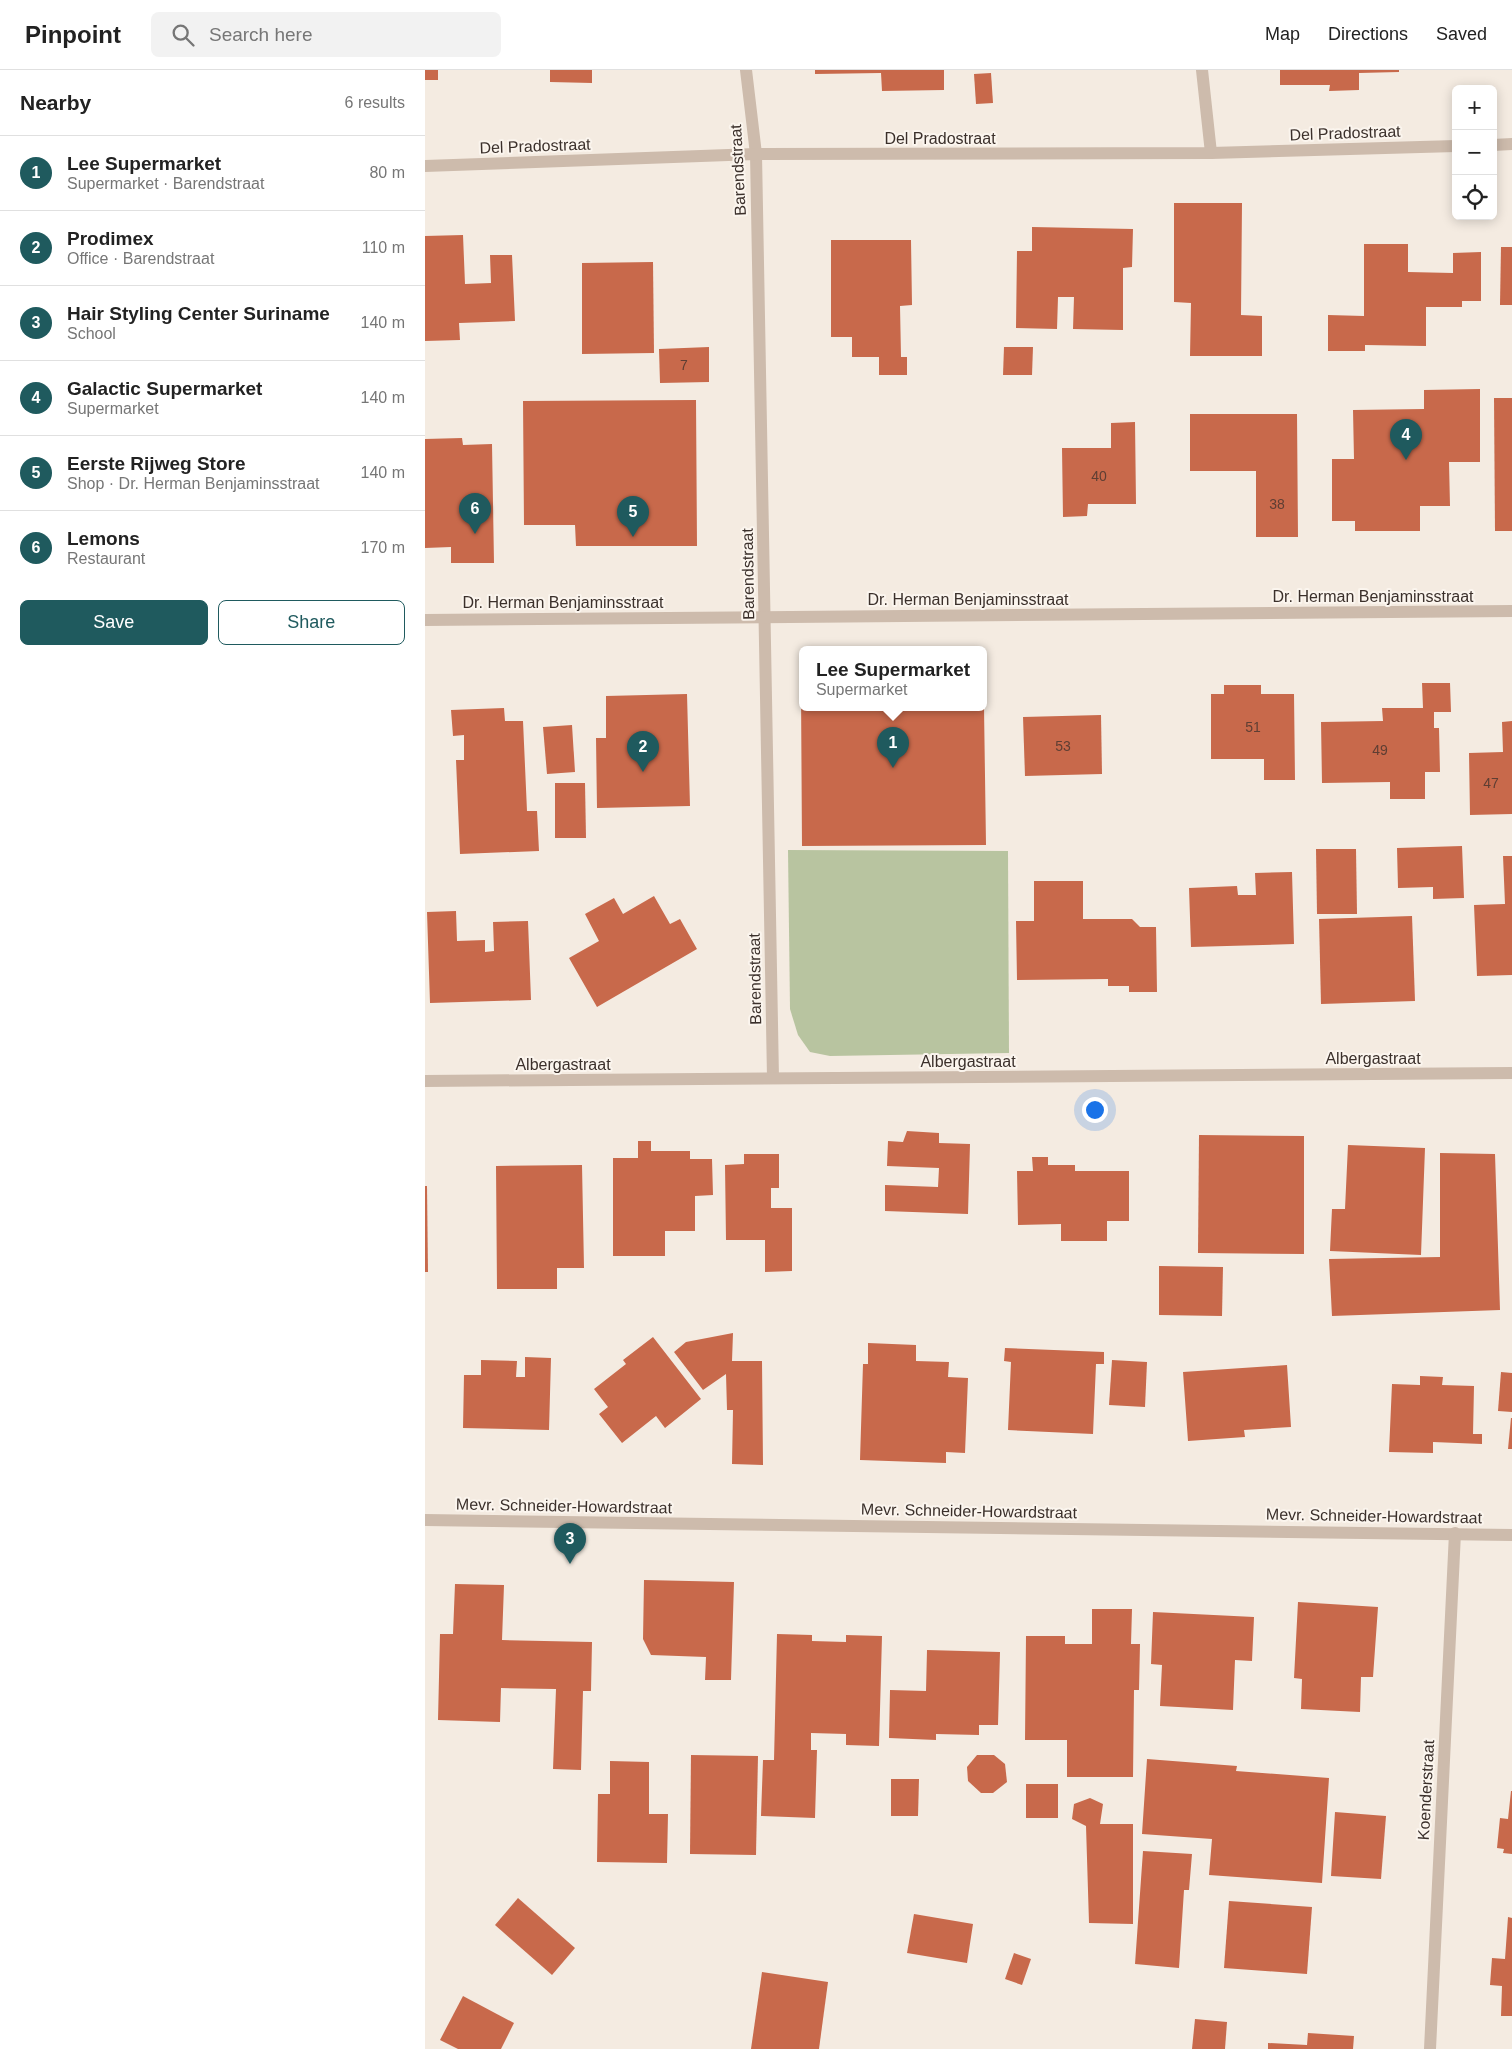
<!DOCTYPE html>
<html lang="en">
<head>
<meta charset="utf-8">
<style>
  :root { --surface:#fff; --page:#f2f2f2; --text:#222; --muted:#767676; --line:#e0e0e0; --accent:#1f5a5e }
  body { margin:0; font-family:Helvetica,sans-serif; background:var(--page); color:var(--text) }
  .controls { position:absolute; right:15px; top:15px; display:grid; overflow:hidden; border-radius:8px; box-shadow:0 2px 12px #0003 }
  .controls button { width:45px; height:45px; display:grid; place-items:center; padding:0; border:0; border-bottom:1px solid var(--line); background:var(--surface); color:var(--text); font:25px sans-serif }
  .you { position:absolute; left:669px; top:1039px; width:18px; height:18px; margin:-12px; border:4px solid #fff; border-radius:50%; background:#1a73e8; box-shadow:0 0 0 8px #1a73e833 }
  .badge { display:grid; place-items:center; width:32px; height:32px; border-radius:50%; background:var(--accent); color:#fff; font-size:16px; font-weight:700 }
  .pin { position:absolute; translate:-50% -41px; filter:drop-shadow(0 1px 2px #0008) }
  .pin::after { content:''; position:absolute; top:26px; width:18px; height:15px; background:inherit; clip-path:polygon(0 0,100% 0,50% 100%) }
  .popup { position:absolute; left:374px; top:576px; width:188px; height:65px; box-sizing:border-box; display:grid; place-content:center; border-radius:8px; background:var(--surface); filter:drop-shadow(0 1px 4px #0005); font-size:16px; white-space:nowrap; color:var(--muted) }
  .popup b { font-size:19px; color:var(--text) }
  .popup::after { content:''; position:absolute; left:50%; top:100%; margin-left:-10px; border:10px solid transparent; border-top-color:var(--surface) }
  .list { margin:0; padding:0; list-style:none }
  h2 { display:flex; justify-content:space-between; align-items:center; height:65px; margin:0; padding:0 20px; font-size:21px }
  h2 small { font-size:16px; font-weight:400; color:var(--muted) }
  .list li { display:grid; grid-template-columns:32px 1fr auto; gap:15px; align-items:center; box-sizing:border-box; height:75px; padding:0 20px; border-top:1px solid var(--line) }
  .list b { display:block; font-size:19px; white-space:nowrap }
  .list p { margin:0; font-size:16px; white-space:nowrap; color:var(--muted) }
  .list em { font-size:16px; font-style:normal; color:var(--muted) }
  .actions { display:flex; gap:10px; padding:15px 20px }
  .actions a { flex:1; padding:11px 0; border:1px solid var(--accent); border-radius:8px; text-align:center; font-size:18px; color:var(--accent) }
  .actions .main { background:var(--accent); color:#fff }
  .icon { flex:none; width:28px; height:28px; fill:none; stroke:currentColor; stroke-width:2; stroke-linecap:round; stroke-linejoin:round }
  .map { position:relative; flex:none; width:1087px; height:1979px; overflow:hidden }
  header { display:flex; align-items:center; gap:30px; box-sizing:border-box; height:70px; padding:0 25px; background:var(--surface); border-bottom:1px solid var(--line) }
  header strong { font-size:24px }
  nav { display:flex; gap:28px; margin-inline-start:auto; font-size:18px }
  .search { width:350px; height:45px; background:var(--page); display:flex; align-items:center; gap:12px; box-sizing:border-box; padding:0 18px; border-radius:8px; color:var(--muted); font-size:19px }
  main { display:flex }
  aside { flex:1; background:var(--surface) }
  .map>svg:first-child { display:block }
  .green { fill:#b8c4a0 }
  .building { fill:#c8694b }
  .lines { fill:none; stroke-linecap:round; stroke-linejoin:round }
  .minor { stroke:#cdbbac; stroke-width:12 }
  .tertiary { stroke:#cdbbac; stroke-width:12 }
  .labels { text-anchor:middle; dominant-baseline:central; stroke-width:4; stroke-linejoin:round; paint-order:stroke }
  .number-label { font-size:14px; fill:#5e3e33 }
  .street-label { font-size:16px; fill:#3b302b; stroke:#fbf5ee }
</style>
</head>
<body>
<header>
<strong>Pinpoint</strong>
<div class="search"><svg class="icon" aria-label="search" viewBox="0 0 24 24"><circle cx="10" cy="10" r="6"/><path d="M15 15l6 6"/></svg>Search here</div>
<nav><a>Map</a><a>Directions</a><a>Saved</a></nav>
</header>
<main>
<aside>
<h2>Nearby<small>6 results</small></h2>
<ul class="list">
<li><span class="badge">1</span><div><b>Lee Supermarket</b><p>Supermarket · Barendstraat</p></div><em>80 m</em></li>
<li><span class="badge">2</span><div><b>Prodimex</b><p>Office · Barendstraat</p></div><em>110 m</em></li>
<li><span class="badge">3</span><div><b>Hair Styling Center Suriname</b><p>School</p></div><em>140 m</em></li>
<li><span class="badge">4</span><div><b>Galactic Supermarket</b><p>Supermarket</p></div><em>140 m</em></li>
<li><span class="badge">5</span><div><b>Eerste Rijweg Store</b><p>Shop · Dr. Herman Benjaminsstraat</p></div><em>140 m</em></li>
<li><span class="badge">6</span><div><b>Lemons</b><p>Restaurant</p></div><em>170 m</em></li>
</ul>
<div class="actions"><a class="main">Save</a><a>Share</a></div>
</aside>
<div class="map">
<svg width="1087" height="1979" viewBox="0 0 1087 1979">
  <rect width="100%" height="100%" fill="#f4ebe1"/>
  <polygon class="green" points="363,780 583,781 584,983 405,986 385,982 373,965 365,939"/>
  <g class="building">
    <rect x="0" y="0" width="13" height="10"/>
    <polygon points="125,0 167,0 167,13 125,12"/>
    <polygon points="390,0 519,0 519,20 457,21 456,3 390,4"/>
    <polygon points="855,0 974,0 974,2 934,3 934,20 904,21 905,15 855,15"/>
    <polygon points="566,3 568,33 551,34 549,4"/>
    <polygon points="749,133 817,133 816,245 837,246 837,286 765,286 766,233 749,232"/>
    <polygon points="607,157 708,159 707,197 698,198 698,260 648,259 649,227 633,227 632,259 591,258 592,181 607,181"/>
    <polygon points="38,165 40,214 66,213 65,185 87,185 90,251 34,253 35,270 0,271 0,166"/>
    <polygon points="406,170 486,170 487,235 475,236 476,287 482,287 482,305 454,305 454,287 427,287 427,267 406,267"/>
    <polygon points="939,174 983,174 983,202 1028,203 1028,183 1056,182 1056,231 1037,231 1037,237 1001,237 1001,276 940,275 940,281 903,281 903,245 939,246"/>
    <polygon points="1076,177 1087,177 1087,235 1075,235"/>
    <polygon points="228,192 229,283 157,284 157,193"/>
    <polygon points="284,277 284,312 235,313 234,279"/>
    <polygon points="579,277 608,277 607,305 578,305"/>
    <polygon points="1055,319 1055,392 1024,392 1025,436 995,436 995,461 930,461 930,451 907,451 907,389 929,389 928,340 999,339 999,320"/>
    <polygon points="1069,328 1087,328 1087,461 1070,461"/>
    <polygon points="271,330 272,476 151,476 150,455 99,455 98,331"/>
    <polygon points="765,344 872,344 873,467 831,467 831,401 765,401"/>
    <polygon points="710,352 711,434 663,434 662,446 638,447 637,378 686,378 686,353"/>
    <polygon points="37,368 38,375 67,374 69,493 26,493 26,477 0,478 0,369"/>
    <polygon points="997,613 1025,613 1026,642 1009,642 1009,658 1014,658 1015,702 1000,702 1000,729 965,729 965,712 897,713 896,652 958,651 957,638 998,638"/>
    <polygon points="799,615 836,615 836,624 869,624 870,710 839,710 839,689 786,689 786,624 799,624"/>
    <polygon points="376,621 378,621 378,637 559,637 561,775 377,776"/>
    <polygon points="262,624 265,736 172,738 171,668 181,668 181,626"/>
    <polygon points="79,638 80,651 98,651 102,741 112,741 114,781 35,784 31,690 39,690 39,665 28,666 26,640"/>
    <polygon points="676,645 677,704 600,706 598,647"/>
    <polygon points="1087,651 1087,744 1045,745 1044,683 1078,682 1077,652"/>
    <polygon points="147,655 150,702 122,704 118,657"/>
    <polygon points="130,713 160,713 161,768 130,768"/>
    <polygon points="1037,776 1039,828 1008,829 1008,817 973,818 972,778"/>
    <polygon points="891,779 931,779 932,844 892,844"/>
    <polygon points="1078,786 1087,786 1087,905 1052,906 1049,835 1080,834"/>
    <polygon points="867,802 869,874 766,877 764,818 812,816 813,825 831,825 830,803"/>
    <polygon points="609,811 658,811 658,849 707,849 715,857 731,857 732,922 704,922 704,916 683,916 683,909 592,910 591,851 609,851"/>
    <polygon points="229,826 245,854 255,849 272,879 172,937 144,888 174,871 160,844 189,828 198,844"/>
    <polygon points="31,841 32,871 60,870 60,882 69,881 68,852 103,851 106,930 5,933 2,842"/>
    <polygon points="987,846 990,931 896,934 894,849"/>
    <polygon points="482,1061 514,1063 514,1073 545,1074 543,1144 460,1141 460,1115 513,1117 514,1098 462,1096 463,1071 478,1072"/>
    <polygon points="774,1065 879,1066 879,1184 773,1183"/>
    <polygon points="213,1071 226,1071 226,1081 265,1081 265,1089 287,1089 288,1125 270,1126 270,1161 240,1161 240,1186 188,1186 188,1088 213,1088"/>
    <polygon points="923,1075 1000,1078 996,1185 905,1181 907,1139 920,1139"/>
    <polygon points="1015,1083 1070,1084 1075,1240 907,1246 904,1189 1015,1187"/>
    <polygon points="319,1084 354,1084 354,1118 346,1118 346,1138 367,1138 367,1201 340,1202 340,1170 301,1170 300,1095 319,1094"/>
    <polygon points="607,1087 623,1087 623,1095 650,1095 650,1101 704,1101 704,1151 682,1151 682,1171 636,1171 636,1154 593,1155 592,1101 608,1101"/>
    <polygon points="157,1095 159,1198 132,1198 132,1219 72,1219 71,1096"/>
    <polygon points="0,1116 2,1116 3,1202 0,1202"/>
    <polygon points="734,1196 798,1197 797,1246 734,1245"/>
    <polygon points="308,1263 307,1291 337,1291 338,1395 307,1394 308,1340 302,1340 301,1304 278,1320 249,1282 261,1272"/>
    <polygon points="228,1267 276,1329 240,1358 231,1346 197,1373 174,1344 183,1337 169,1319 201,1294 198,1290"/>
    <polygon points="443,1273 491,1275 491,1291 524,1292 523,1307 543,1308 540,1383 521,1382 521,1393 435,1390 438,1294 443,1294"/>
    <polygon points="580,1278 679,1282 679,1294 671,1294 668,1364 583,1360 586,1292 579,1291"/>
    <polygon points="100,1287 126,1288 124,1360 38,1358 39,1305 56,1305 56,1290 92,1291 91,1307 100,1307"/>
    <polygon points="687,1290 722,1292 720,1337 684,1335"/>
    <polygon points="862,1295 866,1357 819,1360 820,1367 763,1371 758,1302"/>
    <polygon points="1076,1302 1087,1303 1087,1342 1073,1341"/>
    <polygon points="995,1306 1018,1307 1017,1315 1049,1316 1048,1364 1057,1364 1057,1374 1008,1372 1008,1383 964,1382 967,1314 995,1315"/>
    <polygon points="1086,1348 1087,1348 1087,1379 1083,1379"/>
    <polygon points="219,1510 309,1512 306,1610 280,1610 281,1587 226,1585 218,1569"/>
    <polygon points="30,1514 79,1515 77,1570 167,1572 166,1621 158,1621 156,1700 128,1699 131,1619 76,1618 75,1652 13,1650 15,1564 28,1564"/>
    <polygon points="873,1532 953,1537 948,1607 936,1607 935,1642 876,1639 877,1609 869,1608"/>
    <polygon points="667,1539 707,1539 706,1574 715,1574 714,1620 709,1620 708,1707 642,1707 642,1670 600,1670 601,1566 640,1566 640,1574 667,1574"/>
    <polygon points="728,1542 829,1547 827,1591 810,1590 808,1640 735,1636 737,1595 726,1594"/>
    <polygon points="352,1564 387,1565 387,1571 421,1572 421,1565 457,1566 454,1676 421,1675 421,1664 386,1663 386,1680 392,1680 390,1748 336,1746 338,1690 349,1690"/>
    <polygon points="502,1580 575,1582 573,1655 554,1655 554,1665 511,1664 511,1670 464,1668 465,1620 501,1621"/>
    <polygon points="266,1685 333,1686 331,1785 265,1784"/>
    <polygon points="552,1685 569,1685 580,1694 582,1712 568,1723 556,1723 543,1711 542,1697"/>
    <polygon points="722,1689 812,1696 811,1701 904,1708 897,1813 784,1805 787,1769 717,1764"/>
    <polygon points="185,1691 224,1692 224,1744 243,1744 242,1793 172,1792 173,1724 185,1724"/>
    <polygon points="466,1709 494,1709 493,1746 466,1746"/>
    <rect x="601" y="1714" width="32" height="34"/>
    <polygon points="1086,1721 1087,1721 1087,1784 1078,1783 1079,1779 1072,1778 1075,1748 1083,1749"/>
    <polygon points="665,1728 678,1734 675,1754 708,1754 708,1854 664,1853 661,1756 647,1749 649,1734"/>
    <polygon points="910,1742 961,1746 956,1809 906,1806"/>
    <polygon points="718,1781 767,1784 764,1820 759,1820 754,1898 710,1894"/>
    <polygon points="93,1828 150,1878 127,1905 70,1855"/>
    <polygon points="804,1831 887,1837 882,1904 799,1898"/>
    <polygon points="489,1844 548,1854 542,1893 482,1883"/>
    <polygon points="1083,1847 1087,1848 1087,1946 1076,1946 1077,1916 1065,1915 1067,1888 1080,1889"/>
    <polygon points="589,1883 606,1889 597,1915 580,1909"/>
    <polygon points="337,1902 403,1912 394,1979 326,1979"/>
    <polygon points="38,1926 89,1953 76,1979 33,1979 15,1970"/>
    <polygon points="770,1949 802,1952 800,1979 767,1979"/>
    <polygon points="883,1963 929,1966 928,1979 843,1979 843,1973 882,1975"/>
  </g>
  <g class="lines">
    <g class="minor">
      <polyline points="321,0 331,84 348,1008"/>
      <polyline points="777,0 786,83"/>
      <polyline points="1068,75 1087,74"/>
      <polyline points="0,96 331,84 786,83 1031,76"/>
      <polyline points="0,1011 1087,1003"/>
      <polyline points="0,1450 1087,1465"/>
      <polyline points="1005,1979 1030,1463"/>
    </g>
    <polyline class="tertiary" points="0,550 1087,541"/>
  </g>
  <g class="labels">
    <g class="number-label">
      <text x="259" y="295">7</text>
      <text x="674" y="406">40</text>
      <text x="852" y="434">38</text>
      <text x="828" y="657">51</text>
      <text x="638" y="676">53</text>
      <text x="955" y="680">49</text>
      <text x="1066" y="713">47</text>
    </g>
    <g class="street-label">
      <text transform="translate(920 63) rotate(-2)">Del Pradostraat</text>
      <text x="515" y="68">Del Pradostraat</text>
      <text transform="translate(110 76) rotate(-2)">Del Pradostraat</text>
      <text transform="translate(313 100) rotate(-93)">Barendstraat</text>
      <text transform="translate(323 504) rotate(-91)">Barendstraat</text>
      <text x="948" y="526">Dr. Herman Benjaminsstraat</text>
      <text x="543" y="529">Dr. Herman Benjaminsstraat</text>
      <text x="138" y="532">Dr. Herman Benjaminsstraat</text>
      <text transform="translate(330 909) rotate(-91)">Barendstraat</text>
      <text x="948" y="988">Albergastraat</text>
      <text x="543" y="991">Albergastraat</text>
      <text x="138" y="994">Albergastraat</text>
      <text transform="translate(139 1436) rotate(1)">Mevr. Schneider-Howardstraat</text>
      <text transform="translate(544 1441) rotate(1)">Mevr. Schneider-Howardstraat</text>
      <text transform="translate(949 1446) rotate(1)">Mevr. Schneider-Howardstraat</text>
      <text transform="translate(1001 1720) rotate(-87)">Koenderstraat</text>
    </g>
  </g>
</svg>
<div class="controls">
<button>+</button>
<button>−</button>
<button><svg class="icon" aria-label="locate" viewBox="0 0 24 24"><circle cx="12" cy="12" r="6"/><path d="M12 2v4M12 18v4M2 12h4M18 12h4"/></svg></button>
</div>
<div class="you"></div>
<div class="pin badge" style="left:468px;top:698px">1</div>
<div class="popup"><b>Lee Supermarket</b>Supermarket</div>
<div class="pin badge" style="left:218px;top:702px">2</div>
<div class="pin badge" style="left:145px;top:1494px">3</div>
<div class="pin badge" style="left:981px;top:390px">4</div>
<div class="pin badge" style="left:208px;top:467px">5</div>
<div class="pin badge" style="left:50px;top:464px">6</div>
</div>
</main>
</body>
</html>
